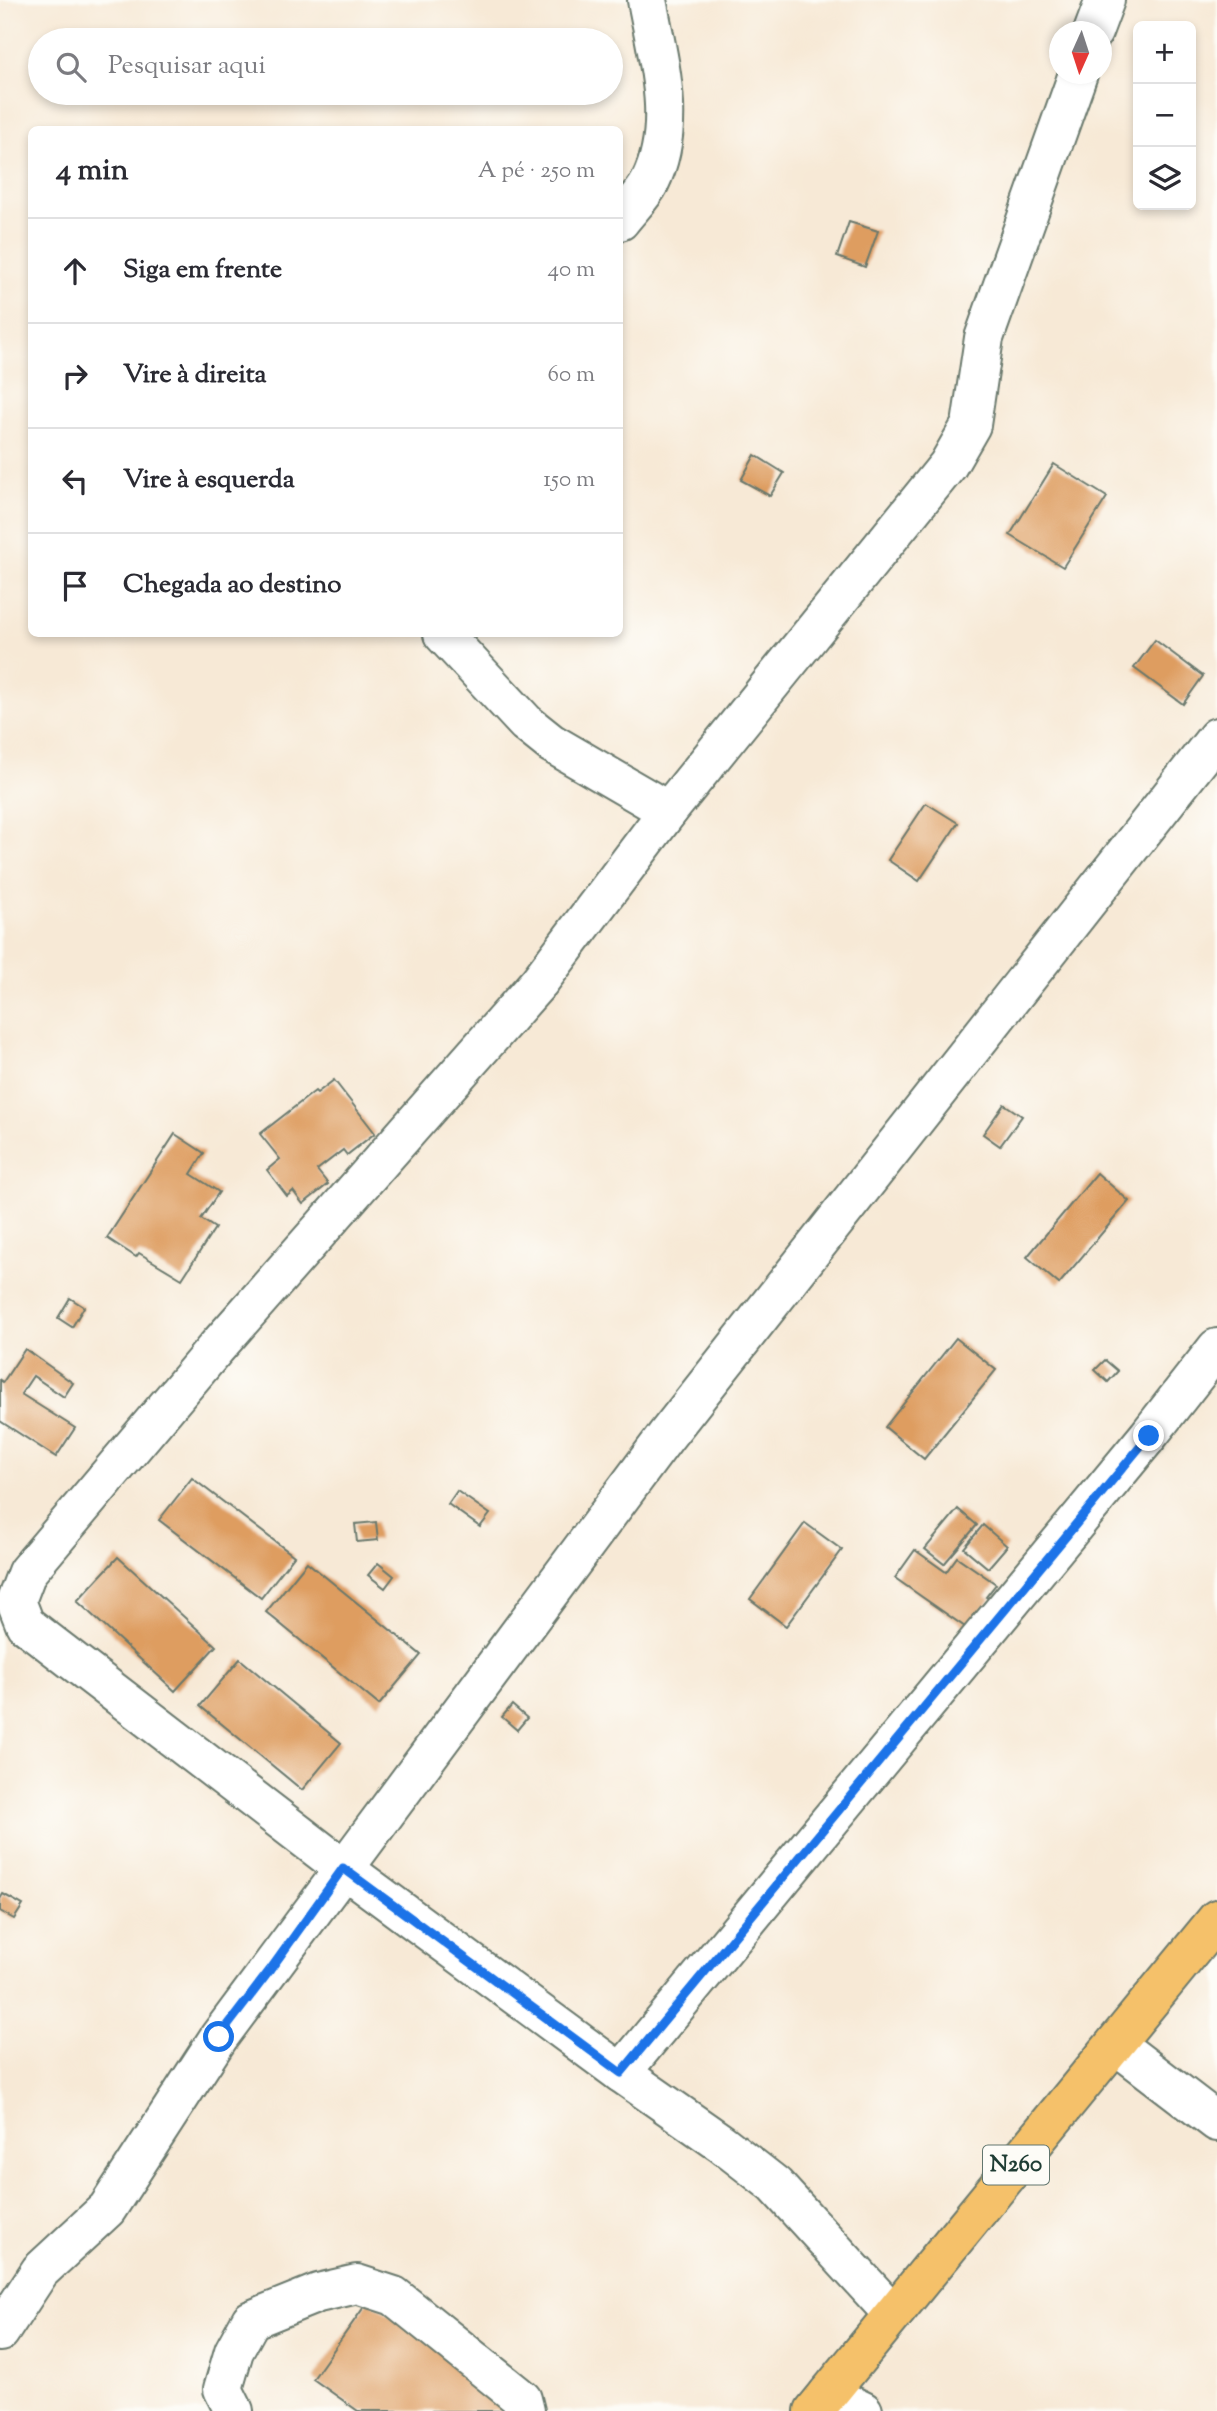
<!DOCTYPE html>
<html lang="pt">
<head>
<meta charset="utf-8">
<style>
  :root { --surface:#fff; --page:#f2f2f3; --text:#2b2b33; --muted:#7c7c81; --line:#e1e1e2 }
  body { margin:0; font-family:"Sorts Mill Goudy",serif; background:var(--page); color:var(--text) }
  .controls { position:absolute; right:21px; top:21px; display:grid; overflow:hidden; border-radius:10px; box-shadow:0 4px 10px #0003 }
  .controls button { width:63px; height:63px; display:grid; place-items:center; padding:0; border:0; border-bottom:2px solid var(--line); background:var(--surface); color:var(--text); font:35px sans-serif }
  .compass { position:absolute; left:1049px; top:21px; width:63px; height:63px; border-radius:50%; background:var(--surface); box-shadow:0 4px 10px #0003; rotate:183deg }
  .stop { position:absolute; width:21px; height:21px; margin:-16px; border:5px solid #1a73e8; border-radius:50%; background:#fff }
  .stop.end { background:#1a73e8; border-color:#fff; box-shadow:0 2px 7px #0008 }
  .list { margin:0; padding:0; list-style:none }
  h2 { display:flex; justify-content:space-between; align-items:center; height:91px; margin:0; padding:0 28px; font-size:30px }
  h2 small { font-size:23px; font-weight:400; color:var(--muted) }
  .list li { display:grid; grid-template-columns:46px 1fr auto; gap:21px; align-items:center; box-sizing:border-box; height:105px; padding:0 28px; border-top:2px solid var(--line) }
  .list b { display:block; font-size:26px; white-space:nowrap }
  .list em { font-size:23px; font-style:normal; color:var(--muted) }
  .icon { flex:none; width:38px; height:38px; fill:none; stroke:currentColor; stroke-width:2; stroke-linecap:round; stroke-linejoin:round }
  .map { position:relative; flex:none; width:1217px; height:2411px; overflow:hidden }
  .search { position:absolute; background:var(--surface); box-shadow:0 4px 10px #0003; left:28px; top:28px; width:595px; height:77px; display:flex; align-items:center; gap:18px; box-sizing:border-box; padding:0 24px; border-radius:38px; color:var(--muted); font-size:26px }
  .panel { position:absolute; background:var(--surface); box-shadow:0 4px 10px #0003; left:28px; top:126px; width:595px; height:511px; border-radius:10px }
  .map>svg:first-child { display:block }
  .building { fill:#de9d61 }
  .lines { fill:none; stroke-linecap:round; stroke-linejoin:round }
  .minor-casing { stroke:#6b796d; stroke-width:42 }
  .major-casing { stroke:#6b796d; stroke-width:42 }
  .minor { stroke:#fff; stroke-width:38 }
  .major { stroke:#f5c16b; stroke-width:38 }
  .route { stroke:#1a73e8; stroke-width:9 }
  .labels { text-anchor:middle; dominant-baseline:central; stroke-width:7; stroke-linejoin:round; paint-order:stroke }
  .shield { fill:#fdfcf7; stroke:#62766e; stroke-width:2 }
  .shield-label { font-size:23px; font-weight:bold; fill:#1f3d34 }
</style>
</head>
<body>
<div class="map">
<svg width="1217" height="2411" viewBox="0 0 1217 2411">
  <rect width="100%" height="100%" fill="#fdfcf7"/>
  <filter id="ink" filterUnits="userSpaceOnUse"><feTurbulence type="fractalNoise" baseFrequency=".0143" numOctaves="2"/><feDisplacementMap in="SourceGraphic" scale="14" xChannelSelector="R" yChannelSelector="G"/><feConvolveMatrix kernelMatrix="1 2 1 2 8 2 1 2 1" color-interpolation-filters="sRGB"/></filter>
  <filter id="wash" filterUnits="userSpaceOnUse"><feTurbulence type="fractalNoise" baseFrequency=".00686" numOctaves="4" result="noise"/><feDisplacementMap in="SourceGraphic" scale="28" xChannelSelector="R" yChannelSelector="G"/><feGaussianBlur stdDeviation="1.57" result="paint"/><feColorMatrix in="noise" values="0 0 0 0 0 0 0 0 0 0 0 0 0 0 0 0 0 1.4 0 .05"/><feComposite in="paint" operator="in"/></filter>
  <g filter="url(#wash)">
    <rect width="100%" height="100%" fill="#f7e9d6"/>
    <g id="blocks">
      <g class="building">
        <polygon points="849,222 878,231 865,267 837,257"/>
        <polygon points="755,455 784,473 770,496 741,480"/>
        <polygon points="1054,464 1107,497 1063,567 1010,535"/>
        <polygon points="1155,640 1203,676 1183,704 1134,668"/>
        <polygon points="926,803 958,823 919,881 888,860"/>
        <polygon points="334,1080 375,1133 347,1155 343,1150 317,1170 328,1184 303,1204 293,1191 287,1196 267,1170 280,1159 260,1134 315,1091 317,1093"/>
        <polygon points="1004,1104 1022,1116 1000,1146 983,1134"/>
        <polygon points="175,1134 204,1153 191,1174 219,1192 201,1219 215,1228 182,1279 139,1253 136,1257 107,1238"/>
        <polygon points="1097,1173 1129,1201 1059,1284 1027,1257"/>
        <polygon points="70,1298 84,1307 72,1327 58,1318"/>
        <polygon points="956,1338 996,1370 924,1459 885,1427"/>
        <polygon points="25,1349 73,1383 64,1397 33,1376 21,1394 75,1428 56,1457 0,1421 0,1380 3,1382"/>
        <polygon points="1105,1360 1118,1371 1108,1382 1095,1370"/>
        <polygon points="192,1478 294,1556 261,1598 159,1520"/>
        <polygon points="457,1491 490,1514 480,1527 448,1504"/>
        <polygon points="958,1509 977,1525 944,1564 925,1549"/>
        <polygon points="376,1522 378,1540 357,1542 355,1524"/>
        <polygon points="805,1523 842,1550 786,1626 750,1599"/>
        <polygon points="983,1525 1007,1546 988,1568 964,1548"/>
        <polygon points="915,1550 946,1572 957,1557 996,1584 986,1597 990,1599 968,1629 895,1578"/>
        <polygon points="118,1557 216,1646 175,1691 77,1601"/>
        <polygon points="307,1562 421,1655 379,1705 266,1612"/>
        <polygon points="378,1563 394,1576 385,1588 368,1575"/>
        <polygon points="240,1659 341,1743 302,1790 200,1706"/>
        <polygon points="512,1705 527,1718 517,1730 502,1717"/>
        <polygon points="3,1894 23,1905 14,1919 0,1911 0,1899"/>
        <polygon points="369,2300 513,2401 506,2411 358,2411 313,2379"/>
      </g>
    </g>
  </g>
  <g filter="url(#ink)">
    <use href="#blocks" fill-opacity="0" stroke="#6b796d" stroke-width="2"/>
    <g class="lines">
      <defs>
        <g id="minor">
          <polyline points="1093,32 1105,0"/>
          <path d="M620,221C629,209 643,196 650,182C678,125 658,59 647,0"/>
          <polyline points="443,634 526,723 551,743 668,811"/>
          <polyline points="1115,2044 1217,2122"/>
          <polyline points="621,2073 1148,1436 1217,1348"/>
          <polyline points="893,2314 775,2185 721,2143 621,2073 343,1868 25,1624 16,1601 27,1572 216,1348 539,982 668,811 948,465 971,425 984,338 1078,74"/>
          <polyline points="0,2332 40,2271 107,2209 219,2037 666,1436 1217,737"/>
          <polyline points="828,2394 863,2411"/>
          <polyline points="234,2411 223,2389 234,2351 251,2320 318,2293 357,2284 394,2296 522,2399 525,2411"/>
        </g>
        <polyline id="major" points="814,2411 1217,1919"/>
      </defs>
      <use href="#minor" class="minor-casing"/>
      <use href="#major" class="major-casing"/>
      <use href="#minor" class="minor"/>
      <use href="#major" class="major"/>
    </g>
  </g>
  <g class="lines" filter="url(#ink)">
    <polyline class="route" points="219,2037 270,1970 343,1868 621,2073 1149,1436"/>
  </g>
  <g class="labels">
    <rect class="shield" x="983" y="2145.5" width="66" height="39" rx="5"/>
    <g class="shield-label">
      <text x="1016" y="2165">N260</text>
    </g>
  </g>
</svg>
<div class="controls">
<button>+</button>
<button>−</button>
<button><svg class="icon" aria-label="layers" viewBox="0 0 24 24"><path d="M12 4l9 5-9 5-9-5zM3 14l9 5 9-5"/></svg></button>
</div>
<svg class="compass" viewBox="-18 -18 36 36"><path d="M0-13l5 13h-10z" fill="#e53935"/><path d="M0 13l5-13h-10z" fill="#7c7c81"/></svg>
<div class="stop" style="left:219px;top:2037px"></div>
<div class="stop end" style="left:1149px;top:1436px"></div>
<div class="search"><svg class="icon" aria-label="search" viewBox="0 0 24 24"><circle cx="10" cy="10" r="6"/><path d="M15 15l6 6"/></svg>Pesquisar aqui</div>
<section class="panel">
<h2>4 min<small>A pé · 250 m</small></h2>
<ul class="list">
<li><svg class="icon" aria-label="ahead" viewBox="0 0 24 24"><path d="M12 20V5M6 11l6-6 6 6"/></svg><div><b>Siga em frente</b></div><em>40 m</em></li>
<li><svg class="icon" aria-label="right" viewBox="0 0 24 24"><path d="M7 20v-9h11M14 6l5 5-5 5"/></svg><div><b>Vire à direita</b></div><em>60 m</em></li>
<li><svg class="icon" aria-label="left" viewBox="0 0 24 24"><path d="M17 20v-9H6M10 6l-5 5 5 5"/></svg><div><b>Vire à esquerda</b></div><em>150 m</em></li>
<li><svg class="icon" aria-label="arrive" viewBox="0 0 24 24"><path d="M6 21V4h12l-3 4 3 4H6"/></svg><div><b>Chegada ao destino</b></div></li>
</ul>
</section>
</div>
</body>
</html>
